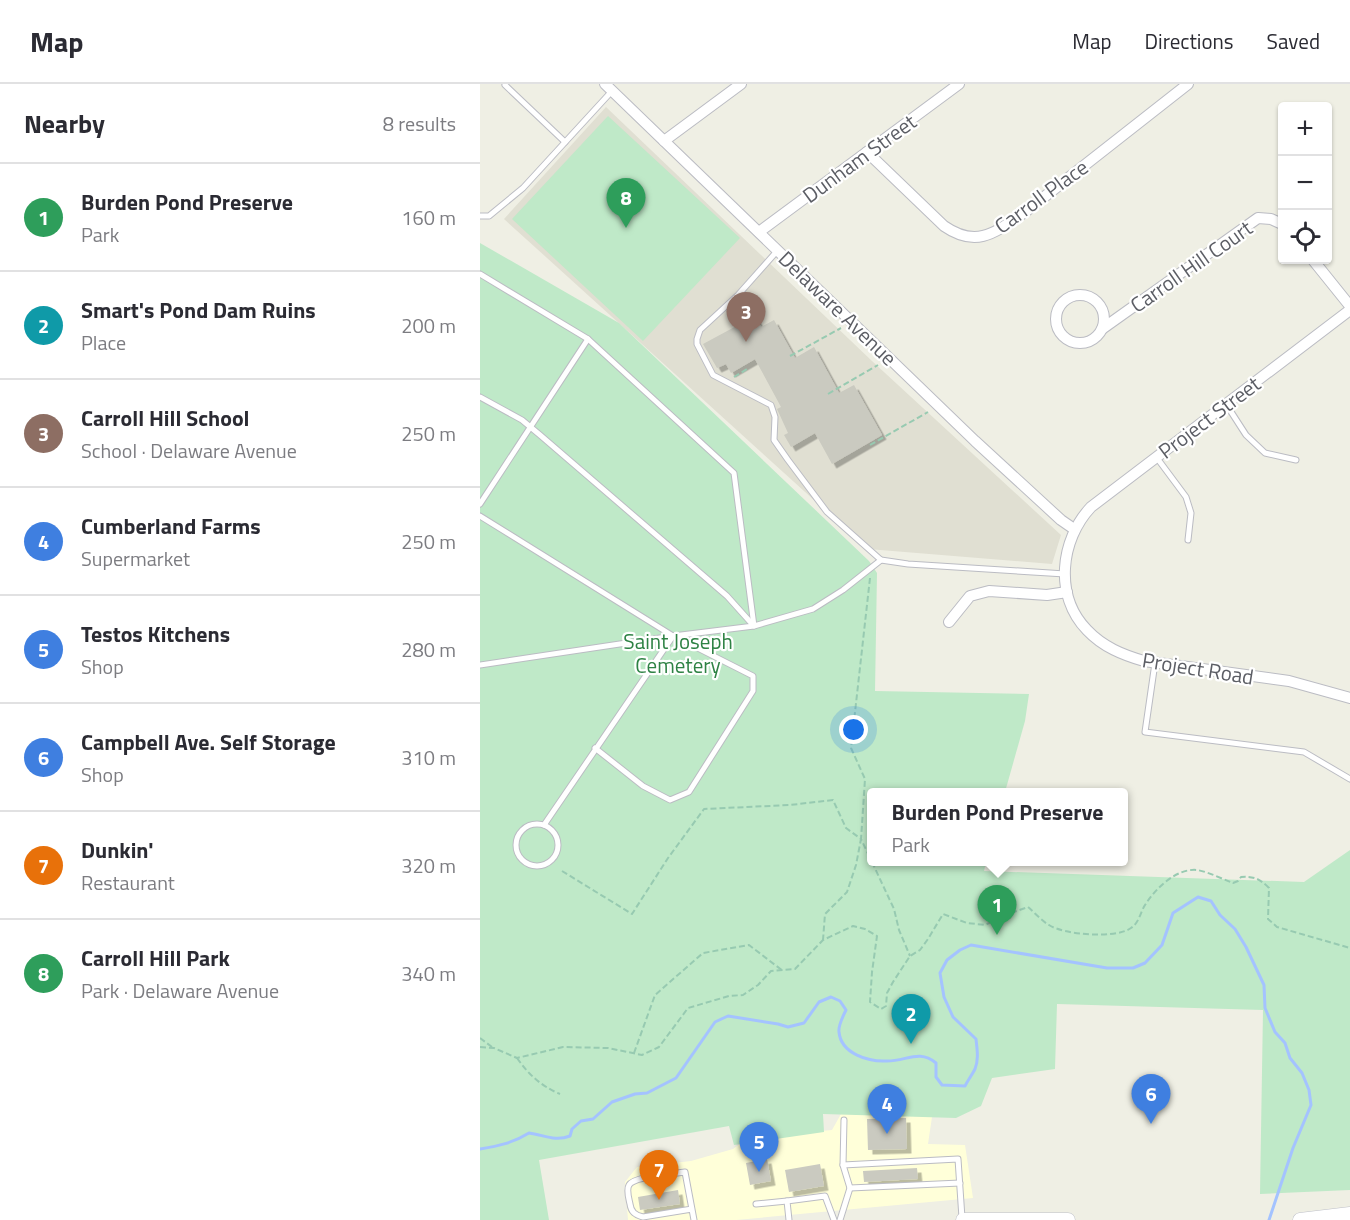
<!DOCTYPE html>
<html lang="en">
<head>
<meta charset="utf-8">
<style>
  :root { --surface:#fff; --page:#f7f7f7; --text:#2b2b33; --muted:#7c7c81; --line:#e1e1e2; --accent:#1a73e8 }
  body { margin:0; font-family:"Titillium Web",sans-serif; background:var(--page); color:var(--text) }
  .controls { position:absolute; right:18px; top:18px; display:grid; overflow:hidden; border-radius:6px; box-shadow:0 2px 4px #0004 }
  .controls button { width:54px; height:54px; display:grid; place-items:center; padding:0; border:0; border-bottom:2px solid var(--line); background:var(--surface); color:var(--text); font:30px sans-serif }
  .you { position:absolute; left:374px; top:646px; width:21px; height:21px; margin:-15px; border:4px solid #fff; border-radius:50%; background:#1a73e8; box-shadow:0 0 0 9px #1a73e833 }
  .badge { display:grid; place-items:center; width:39px; height:39px; border-radius:50%; background:var(--accent); color:#fff; font-size:20px; font-weight:700 }
  .pin { position:absolute; translate:-50% -50px; filter:drop-shadow(0 2px 3px #0008) }
  .pin::after { content:''; position:absolute; top:32px; width:21px; height:18px; background:inherit; clip-path:polygon(0 0,100% 0,50% 100%) }
  .popup { position:absolute; left:387px; top:704px; width:261px; height:78px; box-sizing:border-box; display:grid; place-content:center; border-radius:6px; background:var(--surface); filter:drop-shadow(0 2px 4px #0005); font-size:20px; white-space:nowrap; color:var(--muted) }
  .popup b { font-size:22px; color:var(--text) }
  .popup::after { content:''; position:absolute; left:50%; top:100%; margin-left:-12px; border:12px solid transparent; border-top-color:var(--surface) }
  .list { margin:0; padding:0; list-style:none }
  h2 { display:flex; justify-content:space-between; align-items:center; height:78px; margin:0; padding:0 24px; font-size:26px }
  h2 small { font-size:20px; font-weight:400; color:var(--muted) }
  .list li { display:grid; grid-template-columns:39px 1fr auto; gap:18px; align-items:center; box-sizing:border-box; height:108px; padding:0 24px; border-top:2px solid var(--line) }
  .list b { display:block; font-size:22px; white-space:nowrap }
  .list p { margin:0; font-size:20px; white-space:nowrap; color:var(--muted) }
  .list em { font-size:20px; font-style:normal; color:var(--muted) }
  .icon { flex:none; width:33px; height:33px; fill:none; stroke:currentColor; stroke-width:2; stroke-linecap:round; stroke-linejoin:round }
  .map { position:relative; flex:none; width:870px; height:1136px; overflow:hidden }
  header { display:flex; align-items:center; gap:36px; box-sizing:border-box; height:84px; padding:0 30px; background:var(--surface); border-bottom:2px solid var(--line) }
  header strong { font-size:28px }
  nav { display:flex; gap:33px; margin-inline-start:auto; font-size:21px }
  main { display:flex }
  aside { flex:1; background:var(--surface) }
  .map>svg:first-child { display:block }
  .commercial { fill:#ffffd9 }
  .education { fill:#e0dfd2 }
  .green { fill:#bfe9c8 }
  .lines { fill:none; stroke-linecap:round; stroke-linejoin:round }
  .stream { stroke:#a4c3ff; stroke-width:3 }
  .building { fill:#cacac0; filter:url(#shadow) }
  .lane-casing { stroke:#bbbcc3; stroke-width:7 }
  .street-casing { stroke:#bbbcc3; stroke-width:12 }
  .secondary-casing { stroke:#bec0c8; stroke-width:15 }
  .path { stroke:#97cab1; stroke-width:2; stroke-dasharray:6 3; stroke-linecap:butt }
  .lane { stroke:#fff; stroke-width:5 }
  .street { stroke:#fff; stroke-width:10 }
  .secondary { stroke:#fff; stroke-width:14 }
  .labels { text-anchor:middle; dominant-baseline:central; stroke-width:4.5; stroke-linejoin:round; paint-order:stroke }
  .street-label { font-size:21px; fill:#5c5e65; stroke:#fff }
  .park-label { font-size:21px; fill:#2e8244; stroke:#fff }
</style>
</head>
<body>
<header>
<strong>Map</strong>
<nav><a>Map</a><a>Directions</a><a>Saved</a></nav>
</header>
<main>
<aside>
<h2>Nearby<small>8 results</small></h2>
<ul class="list">
<li><span class="badge" style="background:#2e9e5b">1</span><div><b>Burden Pond Preserve</b><p>Park</p></div><em>160 m</em></li>
<li><span class="badge" style="background:#0f9aa8">2</span><div><b>Smart's Pond Dam Ruins</b><p>Place</p></div><em>200 m</em></li>
<li><span class="badge" style="background:#8d6e63">3</span><div><b>Carroll Hill School</b><p>School · Delaware Avenue</p></div><em>250 m</em></li>
<li><span class="badge" style="background:#3f7fe0">4</span><div><b>Cumberland Farms</b><p>Supermarket</p></div><em>250 m</em></li>
<li><span class="badge" style="background:#3f7fe0">5</span><div><b>Testos Kitchens</b><p>Shop</p></div><em>280 m</em></li>
<li><span class="badge" style="background:#3f7fe0">6</span><div><b>Campbell Ave. Self Storage</b><p>Shop</p></div><em>310 m</em></li>
<li><span class="badge" style="background:#e8710a">7</span><div><b>Dunkin'</b><p>Restaurant</p></div><em>320 m</em></li>
<li><span class="badge" style="background:#2e9e5b">8</span><div><b>Carroll Hill Park</b><p>Park · Delaware Avenue</p></div><em>340 m</em></li>
</ul>
</aside>
<div class="map">
<svg width="870" height="1136" viewBox="0 0 870 1136">
  <defs>
    <filter id="shadow"><feDropShadow dx="4.5" dy="4.5" stdDeviation="0" flood-color="#0004"/></filter>
  </defs>
  <rect width="100%" height="100%" fill="#efefe4"/>
  <polygon class="commercial" points="432,1024 452,1033 448,1060 485,1061 493,1114 256,1136 148,1136 145,1098 157,1083 211,1077 253,1065 269,1053 352,1046 361,1030"/>
  <polygon class="education" points="126,23 392,277 581,451 572,480 388,465 24,135"/>
  <g class="green">
    <polygon points="128,32 260,154 163,257 32,135"/>
    <polygon points="0,159 139,239 389,477 397,489 395,607 549,610 545,637 525,708 391,708 391,778 506,778 504,787 824,798 870,766 870,1106 780,1110 783,926 577,920 575,985 512,994 501,1022 476,1034 343,1030 344,1048 254,1061 249,1042 59,1076 69,1136 0,1136"/>
  </g>
  <g class="lines">
    <path class="stream" d="M0,1065C18,1062 33,1059 49,1049C64,1051 75,1058 90,1052L92,1045L101,1037L113,1035L132,1018L155,1010L167,1009L196,994L235,938L248,932L298,940L308,943L324,939L339,918L351,913L360,917L366,926C363,932 358,942 359,948C361,970 389,978 407,977C427,977 439,965 456,979V993L462,1001L485,1002C488,996 492,991 495,985C499,975 497,965 496,955L473,933L464,913L460,889L467,876L480,866L491,861L627,884H653L665,879L682,861L693,829L718,813L731,817L740,831L755,845L766,863L784,901L785,924L795,948L805,959L810,974L822,989L829,1006L831,1021L813,1064L789,1136"/>
  </g>
  <g class="building">
    <polygon points="275,232 281,243 294,236 315,274 334,263 359,309 374,301 402,351 352,380 335,349 311,363 304,351 308,349 297,325 301,323 275,275 251,289 246,280 237,284 223,260"/>
    <polygon points="426,1034 427,1065 388,1066 387,1035"/>
    <polygon points="287,1075 291,1097 270,1101 266,1079"/>
    <polygon points="340,1080 344,1102 309,1108 305,1086"/>
    <polygon points="437,1084 438,1095 384,1098 383,1087"/>
    <polygon points="198,1106 200,1120 160,1126 158,1113"/>
  </g>
  <g class="lines">
    <defs>
      <g id="lane">
        <polyline points="25,1 85,58"/>
        <polyline points="0,132 9,132 43,104 132,7"/>
        <polyline points="298,166 258,211 220,246 217,255 217,260 233,291 291,321 295,333 294,356 308,376 347,428 401,476 428,480 585,490"/>
        <polyline points="0,190 108,255 254,389 274,542"/>
        <polyline points="0,313 42,336 60,351 247,512 273,541"/>
        <polyline points="746,320 766,351 785,369 816,376"/>
        <polyline points="677,374 706,413 711,429 708,456"/>
        <polyline points="0,420 108,255"/>
        <polyline points="0,432 193,552 274,542 333,525 363,506 401,476"/>
        <polyline points="675,579 665,648 824,668 870,695"/>
        <polyline points="0,581 193,552 64,741"/>
        <polyline points="115,664 163,702 190,716 209,708 273,607 273,592 194,552"/>
        <circle cx="57" cy="761" r="21"/>
        <polyline points="363,1081 478,1075 482,1134"/>
        <polyline points="370,1104 480,1099"/>
        <polyline points="276,1120 307,1117"/>
        <path d="M212,1125L163,1133C155,1131 151,1128 150,1120C149,1115 146,1106 149,1101C154,1092 194,1090 205,1088L214,1136"/>
        <polyline points="309,1136 307,1117 345,1112 354,1136"/>
        <polyline points="360,1136 370,1104 363,1081 364,1036"/>
      </g>
      <g id="street">
        <polyline points="125,0 495,357 581,436 594,445"/>
        <polyline points="184,57 261,0"/>
        <path d="M387,68L464,142C497,165 516,148 545,128L708,0"/>
        <polyline points="279,148 479,0"/>
        <polyline points="833,176 870,222"/>
        <circle cx="600" cy="235" r="24"/>
        <path d="M870,226L611,423C580,456 574,512 607,546C623,563 643,571 664,577L809,597L870,614"/>
        <polyline points="622,245 778,134 791,135 802,140"/>
        <polyline points="469,538 490,512 509,507 567,511 587,508"/>
      </g>
      <g id="secondary">
        <polyline points="483,1136 588,1136"/>
        <polyline points="820,1136 870,1130"/>
      </g>
    </defs>
    <use href="#lane" class="lane-casing"/>
    <use href="#street" class="street-casing"/>
    <use href="#secondary" class="secondary-casing"/>
    <g class="path">
      <polyline points="310,272 361,244"/>
      <polyline points="254,293 267,285"/>
      <polyline points="348,310 398,281"/>
      <polyline points="390,361 448,328"/>
      <polyline points="390,494 371,664 385,695 381,755 391,776"/>
      <polyline points="392,778 414,825 419,846 430,872"/>
      <polyline points="82,787 152,830 188,774 224,725 310,721 353,716 366,744 381,755 376,781 367,808 345,830 343,856"/>
      <polyline points="0,954 12,963"/>
      <path d="M0,963L14,964L37,974L83,963L128,964L162,971L179,963L208,924L249,912L263,911L278,901L291,887L315,885L343,856L373,842L385,845L397,852L392,888L390,918L401,925L406,922L407,909L413,898L430,872L440,866L448,855L463,830L487,839L505,841L528,830L548,823C555,829 562,837 569,841C584,851 636,855 651,844C659,839 660,829 665,821C675,805 696,784 717,786C729,788 742,795 753,799L758,797L761,793C774,792 780,795 789,804L788,835L797,843L870,864"/>
      <polyline points="154,969 175,911 223,869 269,861 303,887"/>
      <path d="M37,974C49,991 61,1002 80,1010"/>
    </g>
    <use href="#lane" class="lane"/>
    <use href="#street" class="street"/>
    <use href="#secondary" class="secondary"/>
  </g>
  <g class="labels">
    <g class="street-label">
      <text transform="translate(379 74) rotate(-36)">Dunham Street</text>
      <text transform="translate(561 112) rotate(-36)">Carroll Place</text>
      <text transform="translate(711 182) rotate(-35)">Carroll Hill Court</text>
      <text transform="translate(358 224) rotate(44)">Delaware Avenue</text>
      <text transform="translate(729 333) rotate(-37)">Project Street</text>
      <text transform="translate(718 584) rotate(9)">Project Road</text>
    </g>
    <g class="park-label">
      <text x="198" y="557">Saint Joseph<tspan x="198" dy="24">Cemetery</tspan></text>
    </g>
  </g>
</svg>
<div class="controls">
<button>+</button>
<button>−</button>
<button><svg class="icon" aria-label="locate" viewBox="0 0 24 24"><circle cx="12" cy="12" r="6"/><path d="M12 2v4M12 18v4M2 12h4M18 12h4"/></svg></button>
</div>
<div class="you"></div>
<div class="pin badge" style="left:517px;top:851px;background:#2e9e5b">1</div>
<div class="popup"><b>Burden Pond Preserve</b>Park</div>
<div class="pin badge" style="left:431px;top:960px;background:#0f9aa8">2</div>
<div class="pin badge" style="left:266px;top:258px;background:#8d6e63">3</div>
<div class="pin badge" style="left:407px;top:1050px;background:#3f7fe0">4</div>
<div class="pin badge" style="left:279px;top:1088px;background:#3f7fe0">5</div>
<div class="pin badge" style="left:671px;top:1040px;background:#3f7fe0">6</div>
<div class="pin badge" style="left:179px;top:1116px;background:#e8710a">7</div>
<div class="pin badge" style="left:146px;top:144px;background:#2e9e5b">8</div>
</div>
</main>
</body>
</html>
